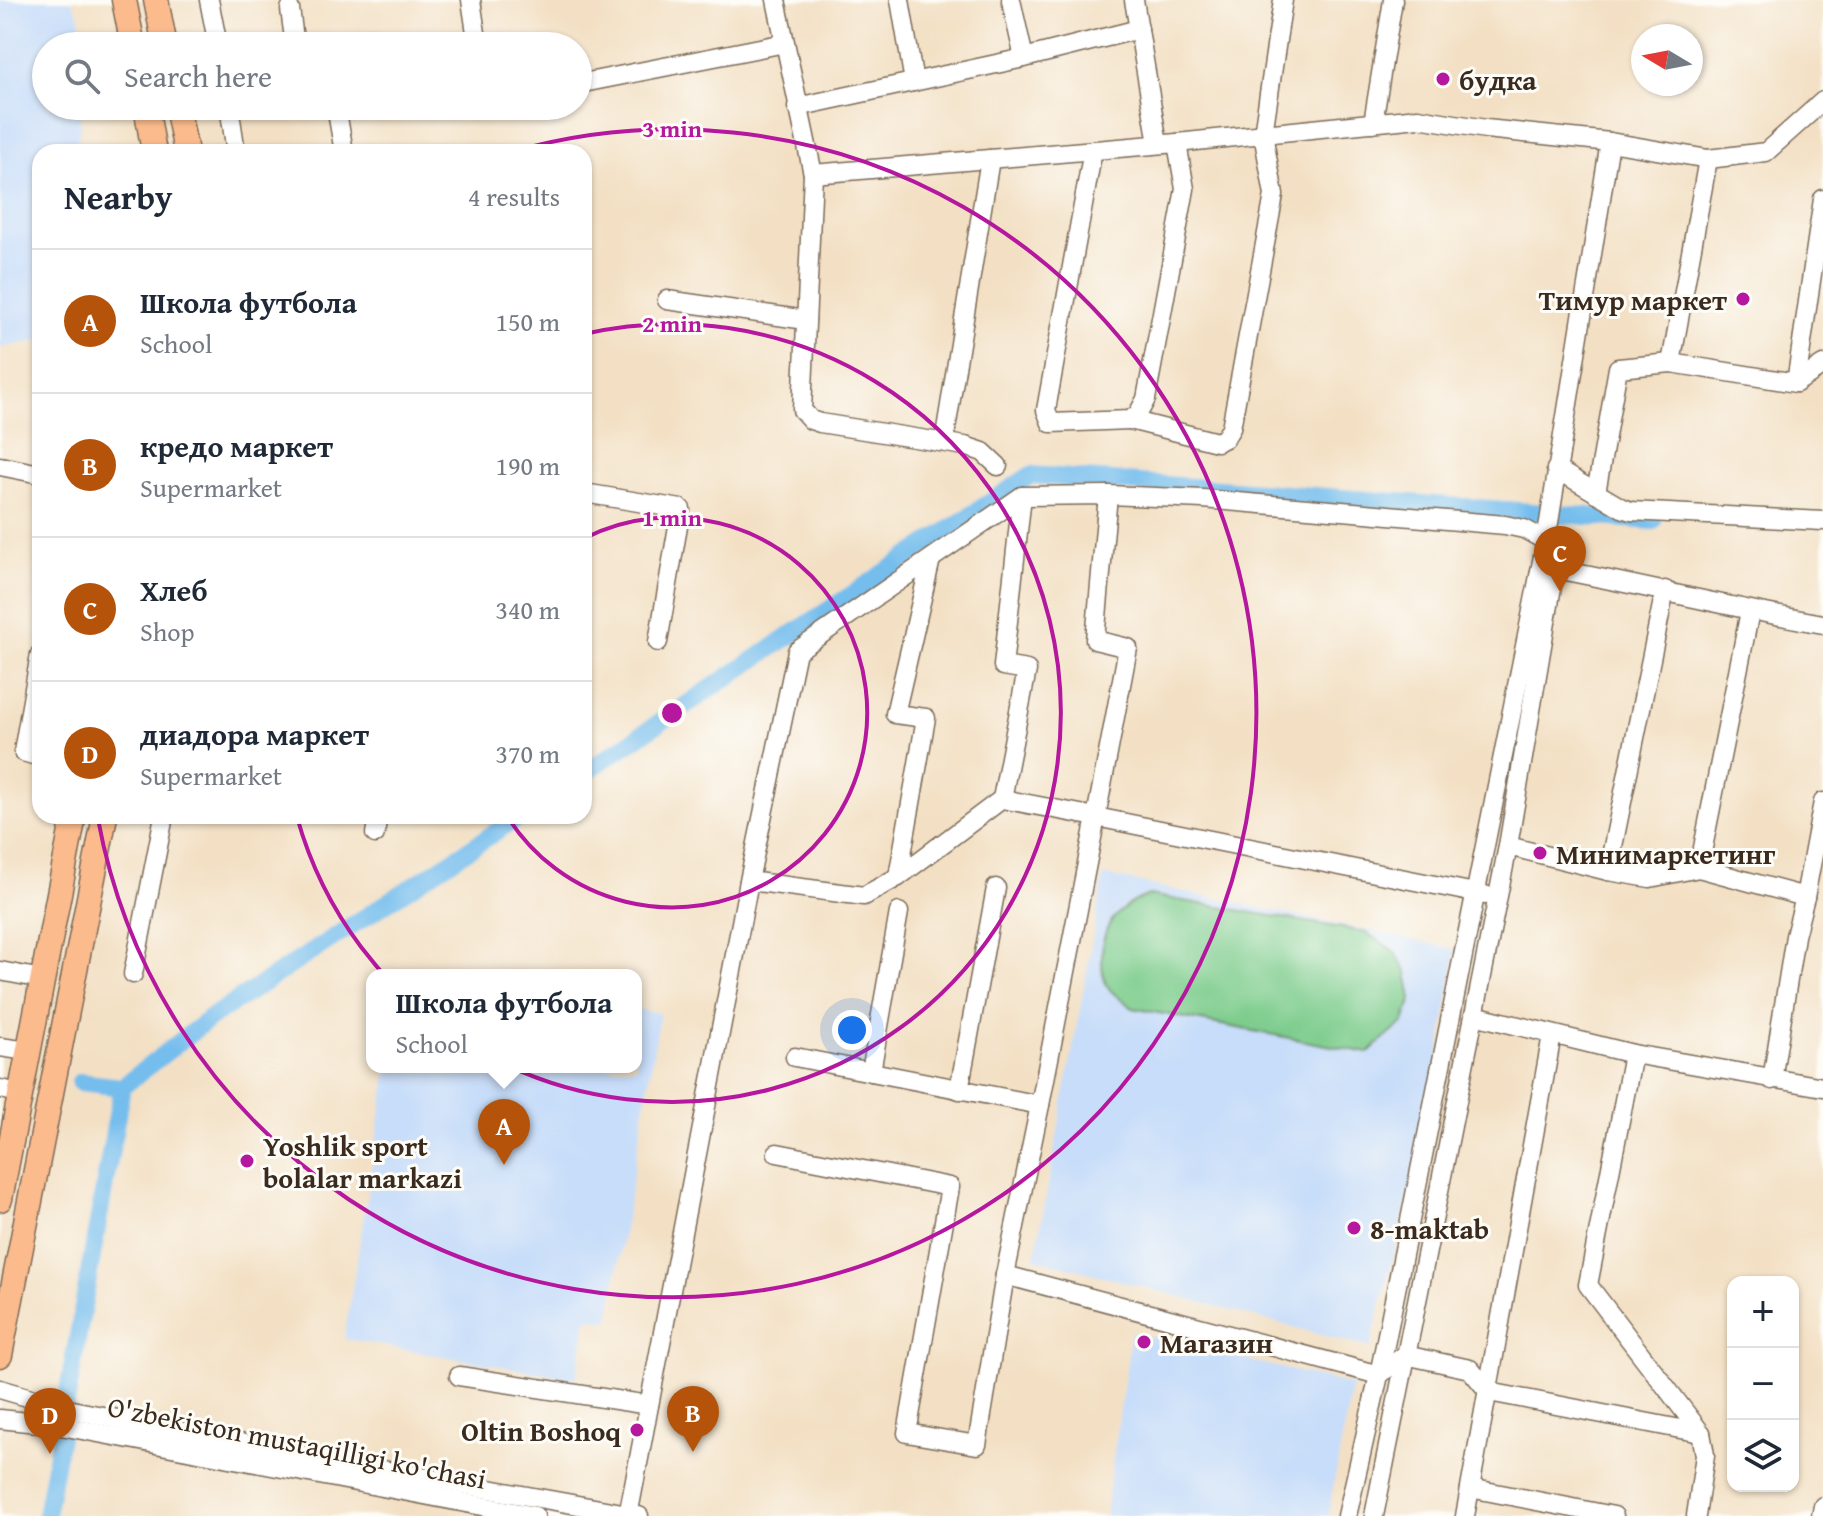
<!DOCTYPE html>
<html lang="en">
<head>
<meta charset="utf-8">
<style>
  :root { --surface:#fff; --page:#f2f2f3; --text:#1f2937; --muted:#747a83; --line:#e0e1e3; --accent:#b45309 }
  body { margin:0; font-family:"Gentium Book Plus",serif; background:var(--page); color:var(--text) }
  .controls { position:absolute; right:24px; bottom:24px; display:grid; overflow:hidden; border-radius:16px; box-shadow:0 2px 6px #0004 }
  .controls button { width:72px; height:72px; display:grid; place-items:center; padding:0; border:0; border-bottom:2px solid var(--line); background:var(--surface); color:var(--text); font:40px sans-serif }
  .compass { position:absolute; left:1631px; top:24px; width:72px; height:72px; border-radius:50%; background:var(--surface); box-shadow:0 2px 6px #0004; rotate:280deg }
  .you { position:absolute; left:852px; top:1030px; width:28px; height:28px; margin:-20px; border:6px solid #fff; border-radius:50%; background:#1a73e8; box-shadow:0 0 0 12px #1a73e833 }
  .badge { display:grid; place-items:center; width:52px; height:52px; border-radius:50%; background:var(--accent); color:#fff; font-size:26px; font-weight:700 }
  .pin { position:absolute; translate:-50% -66px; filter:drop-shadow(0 2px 4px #0008) }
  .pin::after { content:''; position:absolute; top:42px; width:28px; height:24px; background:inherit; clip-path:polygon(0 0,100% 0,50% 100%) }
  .popup { position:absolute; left:366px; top:969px; width:276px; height:104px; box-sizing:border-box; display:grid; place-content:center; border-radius:16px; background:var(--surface); filter:drop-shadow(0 2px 6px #0005); font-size:26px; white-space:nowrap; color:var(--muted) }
  .popup b { font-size:30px; color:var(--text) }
  .popup::after { content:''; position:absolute; left:50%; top:100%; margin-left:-16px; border:16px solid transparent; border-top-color:var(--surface) }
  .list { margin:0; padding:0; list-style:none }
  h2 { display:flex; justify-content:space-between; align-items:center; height:104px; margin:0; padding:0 32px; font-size:34px }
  h2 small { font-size:26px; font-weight:400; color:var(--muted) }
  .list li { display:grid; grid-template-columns:52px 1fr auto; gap:24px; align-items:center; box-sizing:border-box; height:144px; padding:0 32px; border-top:2px solid var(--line) }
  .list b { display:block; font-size:30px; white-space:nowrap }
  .list p { margin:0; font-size:26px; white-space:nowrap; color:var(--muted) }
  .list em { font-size:26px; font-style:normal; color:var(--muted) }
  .icon { flex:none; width:44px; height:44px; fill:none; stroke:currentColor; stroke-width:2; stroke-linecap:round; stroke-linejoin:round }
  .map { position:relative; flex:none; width:1823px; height:1516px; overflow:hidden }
  .search { position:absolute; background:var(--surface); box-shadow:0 2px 6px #0004; left:32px; top:32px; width:560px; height:88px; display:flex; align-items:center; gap:20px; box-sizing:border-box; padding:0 28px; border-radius:44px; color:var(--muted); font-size:30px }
  .panel { position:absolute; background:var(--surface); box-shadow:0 2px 6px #0004; left:32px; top:144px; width:560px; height:680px; border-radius:24px }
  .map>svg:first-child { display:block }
  .built { fill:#c7ddf9 }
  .green { fill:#7ccc8c; stroke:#5c7b55; stroke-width:2 }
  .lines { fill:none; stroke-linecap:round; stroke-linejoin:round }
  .canal { stroke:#75bded; stroke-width:18 }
  .minor-casing { stroke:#7b6a58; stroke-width:21 }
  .major-casing { stroke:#7b6a58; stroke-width:27 }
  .minor { stroke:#fff; stroke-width:18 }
  .major { stroke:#fbbb8d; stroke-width:24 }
  .ring { fill:none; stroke:#b5179e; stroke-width:4 }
  .poi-dot { fill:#b5179e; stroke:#fdfcf7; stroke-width:3 }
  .labels { text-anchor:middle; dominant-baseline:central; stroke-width:6; stroke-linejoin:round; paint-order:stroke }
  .poi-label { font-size:28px; font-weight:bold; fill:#3b2a1e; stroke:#fdfcf7; text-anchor:start }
  .street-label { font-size:28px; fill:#3b2a1e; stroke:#fdfcf7 }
  .centre { fill:#b5179e; stroke:#fdfcf7; stroke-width:4 }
  .ring-label { font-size:24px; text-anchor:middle; font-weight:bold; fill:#b5179e; stroke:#fdfcf7; stroke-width:6; stroke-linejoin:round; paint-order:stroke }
</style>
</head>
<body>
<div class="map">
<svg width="1823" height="1516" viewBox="0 0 1823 1516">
  <rect width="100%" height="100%" fill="#fdfcf7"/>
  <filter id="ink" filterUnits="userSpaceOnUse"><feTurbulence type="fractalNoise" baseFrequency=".0125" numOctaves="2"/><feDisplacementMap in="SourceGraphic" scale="16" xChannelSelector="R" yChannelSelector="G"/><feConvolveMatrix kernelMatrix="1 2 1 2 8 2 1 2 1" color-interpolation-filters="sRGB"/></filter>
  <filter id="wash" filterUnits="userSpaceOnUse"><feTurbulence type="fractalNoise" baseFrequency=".006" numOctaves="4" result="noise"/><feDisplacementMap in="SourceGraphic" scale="32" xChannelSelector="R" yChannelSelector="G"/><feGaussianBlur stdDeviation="1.8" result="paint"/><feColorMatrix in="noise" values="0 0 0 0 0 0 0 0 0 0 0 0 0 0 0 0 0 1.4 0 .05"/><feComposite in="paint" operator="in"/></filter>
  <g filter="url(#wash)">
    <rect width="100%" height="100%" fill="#f3e0c4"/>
    <g class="built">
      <polygon points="0,0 71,0 80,17 80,46 46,46 46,106 80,106 80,125 76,152 40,152 40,340 0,348"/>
      <polygon points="1104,875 1456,949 1430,1110 1370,1348 1035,1258"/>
      <polygon points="636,1009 660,1013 609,1321 587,1318 576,1379 344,1339 388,1067 636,1067"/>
      <polygon points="1131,1332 1352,1385 1328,1516 1105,1516"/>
    </g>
    <path class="green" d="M1149,895L1365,932L1394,951L1407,972L1412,999L1404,1022L1368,1053L1133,1008C1125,1002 1113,995 1108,987C1102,978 1102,965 1102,955C1102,923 1120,906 1149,895Z"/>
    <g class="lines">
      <g class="canal">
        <polyline points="584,773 1031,475 1653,521"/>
        <polyline points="80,1082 122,1087 210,1018 520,816"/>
        <polyline points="46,1516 122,1087"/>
      </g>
    </g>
  </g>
  <g filter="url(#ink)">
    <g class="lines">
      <defs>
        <g id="minor">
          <polyline points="209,0 218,46"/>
          <polyline points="471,0 478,46"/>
          <polyline points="776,0 813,174 802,410 811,420 820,423 965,446 983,452 998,466"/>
          <polyline points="900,0 914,82"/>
          <polyline points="1011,0 1024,58"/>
          <polyline points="1134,0 1158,144"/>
          <polyline points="290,9 295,46"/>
          <polyline points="578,84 785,43"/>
          <polyline points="229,106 236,152"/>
          <polyline points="336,106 344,152"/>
          <polyline points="797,107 1024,58 1139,29"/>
          <polyline points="1373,123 1393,0"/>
          <polyline points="1093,150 1046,410 1051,423 1130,420 1138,414 1146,399 1185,189 1177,143"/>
          <polyline points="813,174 1177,143 1418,118 1486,129 1610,142 1708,159 1766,152 1823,101"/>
          <polyline points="667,300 806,320"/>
          <polyline points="1671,363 1708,159"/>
          <polyline points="1796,383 1823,199"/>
          <polyline points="1130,420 1217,442 1225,438 1231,428 1274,195 1263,134 1283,0"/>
          <polyline points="944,442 990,159"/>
          <polyline points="0,466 40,474"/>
          <polyline points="1556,469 1622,508 1631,511 1823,521"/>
          <polyline points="584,493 681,509 658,642"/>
          <polyline points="1596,493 1618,368 1671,363 1796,383 1823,365"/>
          <polyline points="1108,495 1095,640 1128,648 1096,817 1485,895"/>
          <polyline points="931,559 895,714 926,718 898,877 1002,799"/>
          <path d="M1555,569C1645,586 1733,608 1823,624"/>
          <polyline points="1750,611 1699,868 1805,897"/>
          <polyline points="40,654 23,752 40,757"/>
          <polyline points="375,834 378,816"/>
          <polyline points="1508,846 1608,871 1665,590"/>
          <polyline points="1608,871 1650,878 1699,868"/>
          <polyline points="898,877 864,896 749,881 797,651 1022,496 1108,495 1203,499 1505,525 1524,529 1546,541 1555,569 1508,846 1374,1516"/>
          <polyline points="0,971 42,979"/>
          <polyline points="133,974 164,816"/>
          <polyline points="1474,1015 1633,1054 1823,1087"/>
          <polyline points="0,1047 28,1051"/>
          <polyline points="1633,1054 1588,1285 1701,1433 1705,1455 1696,1516"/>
          <polyline points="795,1057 1040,1105 1096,817 1002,799 1027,670 1003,666 1022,496"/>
          <polyline points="871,1072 899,912"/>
          <polyline points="1772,1080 1795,936 1805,897 1823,802"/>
          <polyline points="0,1089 20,1093"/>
          <polyline points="959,1090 996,888"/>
          <polyline points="777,1153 950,1187 907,1433 977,1445 1005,1275 1040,1105"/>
          <polyline points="1005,1275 1379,1375 1405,1355 1470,1369 1489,1392 1701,1433"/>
          <polyline points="459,1376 649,1405"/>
          <polyline points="0,1389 72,1410 327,1460 639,1516"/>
          <polyline points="0,1419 56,1425 535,1516"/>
          <polyline points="1470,1488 1614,1516"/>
          <polyline points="628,1516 749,881"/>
          <polyline points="1347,1516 1379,1375 1546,541 1610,142"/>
          <polyline points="1465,1516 1552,1035"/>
          <polyline points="1821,1516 1823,1506"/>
        </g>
        <g id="major">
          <polyline points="124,0 133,46"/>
          <polyline points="156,0 165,46"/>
          <polyline points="146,106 154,152"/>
          <polyline points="177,106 186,152"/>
          <polyline points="0,1199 74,816"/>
          <polyline points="0,1355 105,816"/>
        </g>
      </defs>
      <use href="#minor" class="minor-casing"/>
      <use href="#major" class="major-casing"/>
      <use href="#minor" class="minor"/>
      <use href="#major" class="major"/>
    </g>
  </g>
  <g class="ring">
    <path d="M585 538A195 195 0 1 1 507 816"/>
    <path d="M584 334A389 389 0 1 1 297 817"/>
    <path d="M511 152A584 584 0 1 1 98 819"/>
  </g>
  <g class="poi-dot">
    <circle cx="1443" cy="79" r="8"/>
    <circle cx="1743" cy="299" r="8"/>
    <circle cx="1540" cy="853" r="8"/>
    <circle cx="247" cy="1161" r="8"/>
    <circle cx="1354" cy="1228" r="8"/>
    <circle cx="1144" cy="1342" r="8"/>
    <circle cx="637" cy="1430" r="8"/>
  </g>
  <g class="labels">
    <g class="poi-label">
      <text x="1459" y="79">будка</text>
      <text x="1727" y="299" text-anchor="end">Тимур маркет</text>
      <text x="1556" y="853">Минимаркетинг</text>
      <text x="263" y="1145">Yoshlik sport<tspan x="263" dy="32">bolalar markazi</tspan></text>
      <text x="1370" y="1228">8-maktab</text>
      <text x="1160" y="1342">Магазин</text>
      <text x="621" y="1430" text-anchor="end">Oltin Boshoq</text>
    </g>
    <g class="street-label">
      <text transform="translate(297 1442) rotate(11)">O'zbekiston mustaqilligi ko'chasi</text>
    </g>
  </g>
  <circle cx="672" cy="713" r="12" class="centre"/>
  <g class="ring-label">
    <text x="672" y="137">3 min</text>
    <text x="672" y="332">2 min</text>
    <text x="672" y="526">1 min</text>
  </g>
</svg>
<div class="controls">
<button>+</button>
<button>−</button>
<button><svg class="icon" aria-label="layers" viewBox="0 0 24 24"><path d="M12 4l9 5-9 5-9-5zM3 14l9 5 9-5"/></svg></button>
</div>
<svg class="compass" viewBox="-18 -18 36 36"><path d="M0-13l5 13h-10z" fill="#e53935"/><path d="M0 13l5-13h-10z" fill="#747a83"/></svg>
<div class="you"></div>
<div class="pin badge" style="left:504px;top:1165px">A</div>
<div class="popup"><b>Школа футбола</b>School</div>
<div class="pin badge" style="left:693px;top:1452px">B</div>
<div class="pin badge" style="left:1560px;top:592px">C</div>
<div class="pin badge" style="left:50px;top:1454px">D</div>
<div class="search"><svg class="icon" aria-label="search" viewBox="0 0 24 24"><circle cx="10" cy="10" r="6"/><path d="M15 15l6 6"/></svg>Search here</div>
<section class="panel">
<h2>Nearby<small>4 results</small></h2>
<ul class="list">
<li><span class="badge">A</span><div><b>Школа футбола</b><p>School</p></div><em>150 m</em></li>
<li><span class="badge">B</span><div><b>кредо маркет</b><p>Supermarket</p></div><em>190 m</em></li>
<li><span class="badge">C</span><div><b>Хлеб</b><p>Shop</p></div><em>340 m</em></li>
<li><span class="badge">D</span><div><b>диадора маркет</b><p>Supermarket</p></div><em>370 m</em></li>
</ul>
</section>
</div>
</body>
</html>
